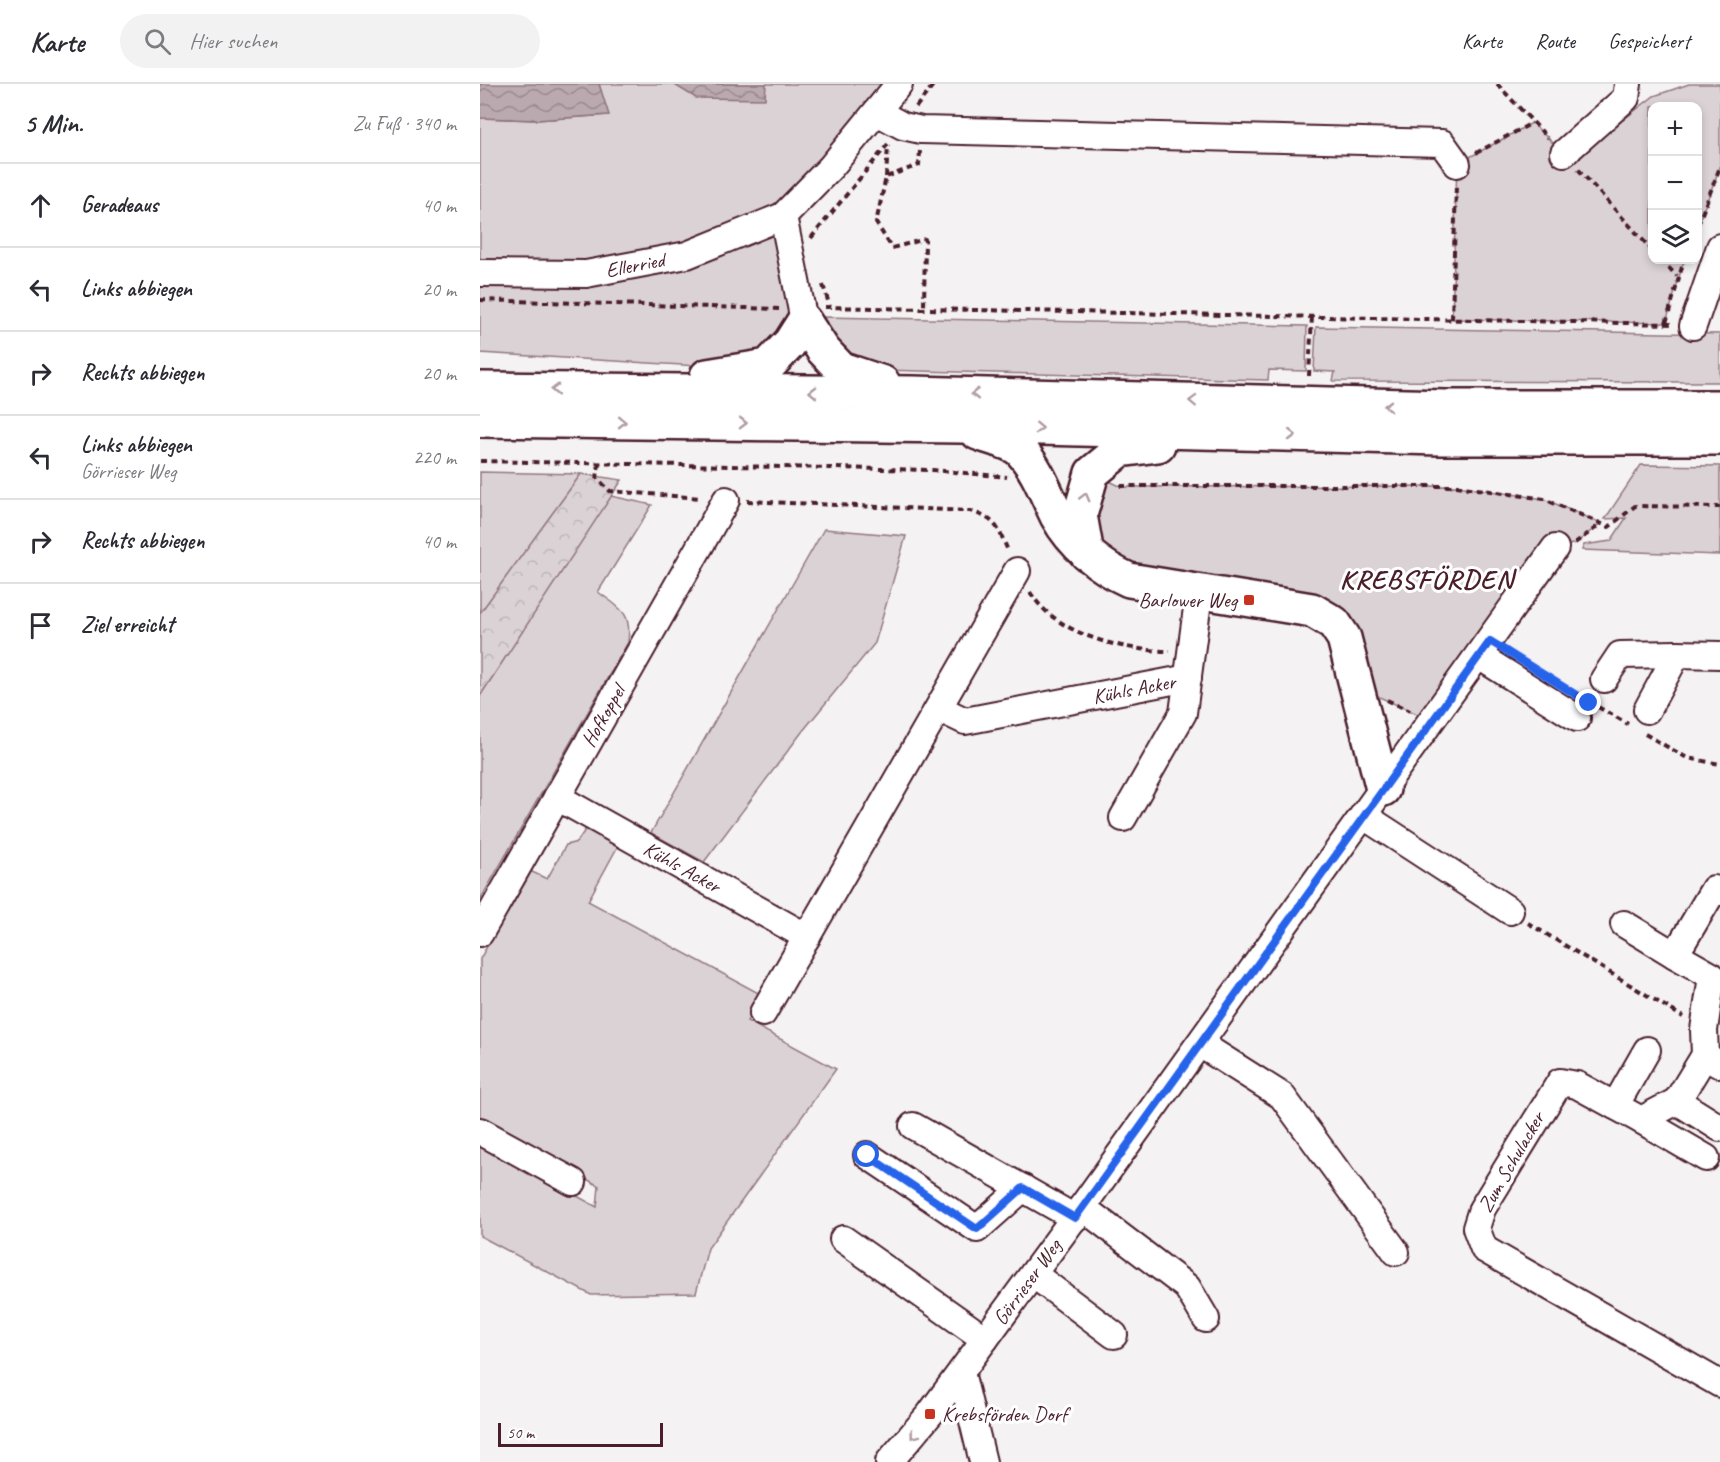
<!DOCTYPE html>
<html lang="de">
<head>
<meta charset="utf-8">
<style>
  :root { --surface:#fff; --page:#f2f2f3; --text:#2b2b33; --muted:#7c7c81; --line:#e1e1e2 }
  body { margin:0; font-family:Caveat,sans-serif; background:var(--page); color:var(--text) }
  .controls { position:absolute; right:18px; top:18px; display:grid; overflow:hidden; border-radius:12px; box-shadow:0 3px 9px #0003 }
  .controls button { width:54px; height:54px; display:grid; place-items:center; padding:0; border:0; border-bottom:2px solid var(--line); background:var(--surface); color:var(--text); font:30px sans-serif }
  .scale { position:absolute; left:18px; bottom:15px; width:165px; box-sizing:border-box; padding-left:6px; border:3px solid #4a1f2b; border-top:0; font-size:16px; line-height:21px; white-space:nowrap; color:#4a1f2b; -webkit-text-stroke:4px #fff; paint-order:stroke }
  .stop { position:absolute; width:18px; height:18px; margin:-14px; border:4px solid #2563eb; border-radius:50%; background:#fff }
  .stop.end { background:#2563eb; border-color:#fff; box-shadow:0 2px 6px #0008 }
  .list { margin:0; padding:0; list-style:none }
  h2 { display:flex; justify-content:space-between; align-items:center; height:78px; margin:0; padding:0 24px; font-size:26px }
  h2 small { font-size:20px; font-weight:400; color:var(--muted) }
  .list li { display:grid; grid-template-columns:39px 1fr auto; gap:18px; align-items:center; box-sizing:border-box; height:84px; padding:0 24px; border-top:2px solid var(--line) }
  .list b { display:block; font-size:22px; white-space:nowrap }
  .list p { margin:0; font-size:20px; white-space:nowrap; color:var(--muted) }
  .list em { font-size:20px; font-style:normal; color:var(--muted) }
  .icon { flex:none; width:33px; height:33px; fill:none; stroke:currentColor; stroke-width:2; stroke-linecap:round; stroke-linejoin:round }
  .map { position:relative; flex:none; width:1240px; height:1378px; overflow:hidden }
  header { display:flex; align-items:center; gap:36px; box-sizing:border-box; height:84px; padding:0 30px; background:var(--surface); border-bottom:2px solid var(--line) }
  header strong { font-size:28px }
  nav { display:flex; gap:33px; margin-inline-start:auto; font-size:21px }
  .search { width:420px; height:54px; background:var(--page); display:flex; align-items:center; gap:15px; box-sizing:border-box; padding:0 21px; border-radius:33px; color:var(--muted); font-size:22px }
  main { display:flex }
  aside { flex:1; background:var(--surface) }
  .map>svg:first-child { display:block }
  .green { fill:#dbd2d5; stroke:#927880; stroke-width:1.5 }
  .forest { fill:url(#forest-crowns); stroke:#927880; stroke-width:1.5 }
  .water { fill:url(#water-waves); stroke:#8d727a; stroke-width:1.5 }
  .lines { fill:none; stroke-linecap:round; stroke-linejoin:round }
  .minor-casing { stroke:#4a1f2b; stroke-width:30 }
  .highway-casing { stroke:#4a1f2b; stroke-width:38 }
  .path { stroke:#4a1f2b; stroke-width:4; stroke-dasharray:6 4.5; stroke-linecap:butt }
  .minor { stroke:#fff; stroke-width:26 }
  .highway { stroke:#fff; stroke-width:33 }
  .oneway { stroke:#ae9aa0 }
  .route { stroke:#2563eb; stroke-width:8 }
  .poi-dot { fill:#c8321e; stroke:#fff; stroke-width:2 }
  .labels { text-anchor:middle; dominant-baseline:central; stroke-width:6; stroke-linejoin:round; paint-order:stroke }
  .street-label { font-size:21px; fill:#4a1f2b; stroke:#fff }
  .poi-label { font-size:21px; fill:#4a1f2b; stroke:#fff; text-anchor:end }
  .district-label { font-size:27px; font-weight:bold; letter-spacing:1.5px; fill:#4a1f2b; stroke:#fff }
</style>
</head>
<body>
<header>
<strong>Karte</strong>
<div class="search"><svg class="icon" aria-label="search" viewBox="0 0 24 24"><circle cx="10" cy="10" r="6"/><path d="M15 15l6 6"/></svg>Hier suchen</div>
<nav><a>Karte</a><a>Route</a><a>Gespeichert</a></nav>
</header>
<main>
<aside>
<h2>5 Min.<small>Zu Fuß · 340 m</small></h2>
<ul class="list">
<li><svg class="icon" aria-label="ahead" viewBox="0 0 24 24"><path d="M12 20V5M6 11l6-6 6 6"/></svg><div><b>Geradeaus</b></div><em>40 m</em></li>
<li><svg class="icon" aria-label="left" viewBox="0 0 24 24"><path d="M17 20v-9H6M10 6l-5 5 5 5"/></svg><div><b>Links abbiegen</b></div><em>20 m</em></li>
<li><svg class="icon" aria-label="right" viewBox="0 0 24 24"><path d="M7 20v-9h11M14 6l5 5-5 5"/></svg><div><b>Rechts abbiegen</b></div><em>20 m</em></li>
<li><svg class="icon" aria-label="left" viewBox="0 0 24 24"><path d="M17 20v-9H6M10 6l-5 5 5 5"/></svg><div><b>Links abbiegen</b><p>Görrieser Weg</p></div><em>220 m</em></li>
<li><svg class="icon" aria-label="right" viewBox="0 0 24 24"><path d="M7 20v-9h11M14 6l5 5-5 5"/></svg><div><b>Rechts abbiegen</b></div><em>40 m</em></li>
<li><svg class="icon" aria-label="arrive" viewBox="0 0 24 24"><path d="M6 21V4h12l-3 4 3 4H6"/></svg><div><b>Ziel erreicht</b></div></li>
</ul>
</aside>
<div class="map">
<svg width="1240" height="1378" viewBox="0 0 1240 1378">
  <defs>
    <pattern id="forest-crowns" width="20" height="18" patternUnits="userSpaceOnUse" patternTransform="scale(1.5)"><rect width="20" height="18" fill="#dbd2d5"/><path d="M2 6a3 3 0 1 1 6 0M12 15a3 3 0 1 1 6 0" fill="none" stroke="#bdb4b7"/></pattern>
    <pattern id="water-waves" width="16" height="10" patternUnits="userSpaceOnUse" patternTransform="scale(1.5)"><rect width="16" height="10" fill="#baa9ae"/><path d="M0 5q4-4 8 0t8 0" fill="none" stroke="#99898e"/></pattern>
  </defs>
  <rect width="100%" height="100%" fill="#f4f2f2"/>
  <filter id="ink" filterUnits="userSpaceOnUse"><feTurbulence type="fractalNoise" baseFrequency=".0167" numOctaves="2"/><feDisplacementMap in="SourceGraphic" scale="12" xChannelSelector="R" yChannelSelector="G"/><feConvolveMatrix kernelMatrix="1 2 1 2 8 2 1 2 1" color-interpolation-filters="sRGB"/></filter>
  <g filter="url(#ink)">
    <g class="green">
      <polygon points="119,0 419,0 303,132 323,226 290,267 236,283 0,269 0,34 56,36 128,31"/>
      <polygon points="1209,0 1240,0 1240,83 1218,140 1218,22 1172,22 1172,176 1204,176 1186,239 972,235 977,80 1052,39 1091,76 1174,12"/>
      <polygon points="341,233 827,242 826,287 789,286 788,296 402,286 357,266"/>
      <polygon points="836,243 1240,250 1240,298 853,297 855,288 834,287"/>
      <polygon points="1161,381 1240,382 1240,471 1102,466 1104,461 1131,457 1146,434 1125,435"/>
      <polygon points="0,388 101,390 0,529"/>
      <polygon points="612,389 642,403 977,402 1064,415 1121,439 1096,459 1075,465 953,637 877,603 864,554 607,470"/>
      <path d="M131,412L172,421L118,508C140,524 152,528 148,558L0,816V612Z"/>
      <polygon points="344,445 426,452 395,559 322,648 224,778 171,749"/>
      <polygon points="107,743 139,760 108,817 284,912 267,937 356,985 228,1164 216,1209 111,1211 0,1152 0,1059 117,1123 119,1102 0,1035 0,875 50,787 67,795 86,761 97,758"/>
    </g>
    <polygon class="forest" points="101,390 142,396 0,612 0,529"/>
    <g class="water">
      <polygon points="0,0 119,0 129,31 56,36 0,34"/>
      <polygon points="193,0 286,0 285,15 216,14"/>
    </g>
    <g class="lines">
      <defs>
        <g id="minor">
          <polyline points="397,28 423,42 441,46 962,59 977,80"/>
          <polyline points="1084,69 1146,14 1148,0"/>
          <polyline points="303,132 324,237"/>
          <polyline points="0,189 106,190 207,171 303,132 351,83 419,0"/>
          <polyline points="1213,242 1240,163"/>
          <polyline points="999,572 1097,634"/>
          <polyline points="1124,595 1140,571 1197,570"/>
          <polyline points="460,625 485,637 708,594"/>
          <polyline points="1167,626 1197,570 1240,571"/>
          <polyline points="77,713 327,853"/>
          <polyline points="884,732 1030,827"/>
          <polyline points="643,734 703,629 719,509"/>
          <polyline points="1144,840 1195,871"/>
          <polyline points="0,849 246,416"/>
          <polyline points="283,929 537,487"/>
          <polyline points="720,960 802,1012 916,1168"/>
          <polyline points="1225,971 1224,946 1232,892 1195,871 1234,805 1240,808"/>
          <polyline points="1238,980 1225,971 1197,1017 1240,1044"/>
          <polyline points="1197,1017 1161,1036 1097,1001 1080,998 1002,1125 996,1144 1004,1165 1240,1300"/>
          <polyline points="1135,1022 1167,966"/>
          <polyline points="1161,1036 1226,1074"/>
          <polyline points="433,1042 595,1134"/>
          <polyline points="0,1047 93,1098"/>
          <polyline points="387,1071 497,1145 543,1104"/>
          <polyline points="602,1123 707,1203 726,1235"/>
          <polyline points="363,1155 505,1255"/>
          <polyline points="553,1190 634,1251"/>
          <polyline points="481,1288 503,1378"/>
          <polyline points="409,1378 450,1330 602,1123 1075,464"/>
        </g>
        <g id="highway">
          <polyline points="227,292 288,282 310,259 324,237 343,266 361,285 403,299"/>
          <polyline points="0,305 433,309 966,323 1240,323"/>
          <polyline points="0,336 480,342 961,354 1240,354"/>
          <path d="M498,349C510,354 532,358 541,367C558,386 566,410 577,432C593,461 620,483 649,496L832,526L854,539L864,554L903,705"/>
          <polyline points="607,470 600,431 612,389 640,366 678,361"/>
        </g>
      </defs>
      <use href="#minor" class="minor-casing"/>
      <use href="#highway" class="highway-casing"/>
      <g class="path">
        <polyline points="1017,0 1068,54"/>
        <polyline points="436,23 454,0"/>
        <polyline points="440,67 439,81 406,93 396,139 412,164 445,155 444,224"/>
        <polyline points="996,69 1052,39"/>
        <polyline points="1098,85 1172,166"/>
        <polyline points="406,93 408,61"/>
        <polyline points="1218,140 1240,83"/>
        <polyline points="331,154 408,60"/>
        <polyline points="1181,176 1197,192"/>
        <polyline points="343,201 350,223"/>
        <polyline points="0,216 299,225"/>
        <polyline points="345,223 1193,240"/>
        <polyline points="972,235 976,101"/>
        <polyline points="1186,239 1204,176"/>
        <polyline points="829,292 832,232"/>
        <polyline points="0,377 453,386 527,393"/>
        <polyline points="119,379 117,394 130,407 220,414"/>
        <polyline points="640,402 977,402 1064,415 1129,443 1155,422 1240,423"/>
        <path d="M267,417L490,427C516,435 518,443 528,467"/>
        <polyline points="1095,459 1121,440"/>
        <path d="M550,508C576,551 643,567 690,567"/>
        <polyline points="907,616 930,627"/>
        <polyline points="1118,623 1148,640"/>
        <polyline points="1165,650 1207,674 1240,680"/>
        <polyline points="1048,839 1203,933"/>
      </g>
      <use href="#minor" class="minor"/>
      <use href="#highway" class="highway"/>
    </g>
    <defs><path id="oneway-chevron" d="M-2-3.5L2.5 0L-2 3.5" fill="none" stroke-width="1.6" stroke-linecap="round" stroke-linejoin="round" transform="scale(1.5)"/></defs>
    <g class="oneway">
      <use href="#oneway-chevron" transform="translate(75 306) rotate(-179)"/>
      <use href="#oneway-chevron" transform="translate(333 308) rotate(-179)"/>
      <use href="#oneway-chevron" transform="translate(495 310) rotate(-179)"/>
      <use href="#oneway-chevron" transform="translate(713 317) rotate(-178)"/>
      <use href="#oneway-chevron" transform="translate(908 322) rotate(-179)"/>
      <use href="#oneway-chevron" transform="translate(142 338) rotate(1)"/>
      <use href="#oneway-chevron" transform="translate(263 339) rotate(1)"/>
      <use href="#oneway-chevron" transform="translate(559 344) rotate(2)"/>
      <use href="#oneway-chevron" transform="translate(812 351) rotate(1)"/>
      <use href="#oneway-chevron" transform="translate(605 413) rotate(-75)"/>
      <use href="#oneway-chevron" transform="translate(434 1351) rotate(128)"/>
    </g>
  </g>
  <g class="lines" filter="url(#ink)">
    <polyline class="route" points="387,1071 497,1145 543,1104 595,1134 1010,557 1109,619"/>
  </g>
  <g class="poi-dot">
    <rect x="763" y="510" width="12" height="12" rx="3"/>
    <rect x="444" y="1324" width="12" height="12" rx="3"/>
  </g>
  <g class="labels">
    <g class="street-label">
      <text transform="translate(155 181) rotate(-11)">Ellerried</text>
      <text transform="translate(654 605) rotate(-11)">Kühls Acker</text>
      <text transform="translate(123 632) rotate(-60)">Hofkoppel</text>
      <text transform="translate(202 783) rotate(29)">Kühls Acker</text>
      <text transform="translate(1031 1078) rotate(-60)">Zum Schulacker</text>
      <text transform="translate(547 1198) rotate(-54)">Görrieser Weg</text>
    </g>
    <g class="poi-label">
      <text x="757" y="516">Barlower Weg</text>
      <text x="462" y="1330" text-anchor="start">Krebsförden Dorf</text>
    </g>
    <g class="district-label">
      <text x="947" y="495">KREBSFÖRDEN</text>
    </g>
  </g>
</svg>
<div class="controls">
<button>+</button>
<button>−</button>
<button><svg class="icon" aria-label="layers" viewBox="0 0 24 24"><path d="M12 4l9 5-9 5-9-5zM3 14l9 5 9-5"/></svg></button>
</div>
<div class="scale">50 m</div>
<div class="stop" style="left:387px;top:1071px"></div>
<div class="stop end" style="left:1109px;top:619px"></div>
</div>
</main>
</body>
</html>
